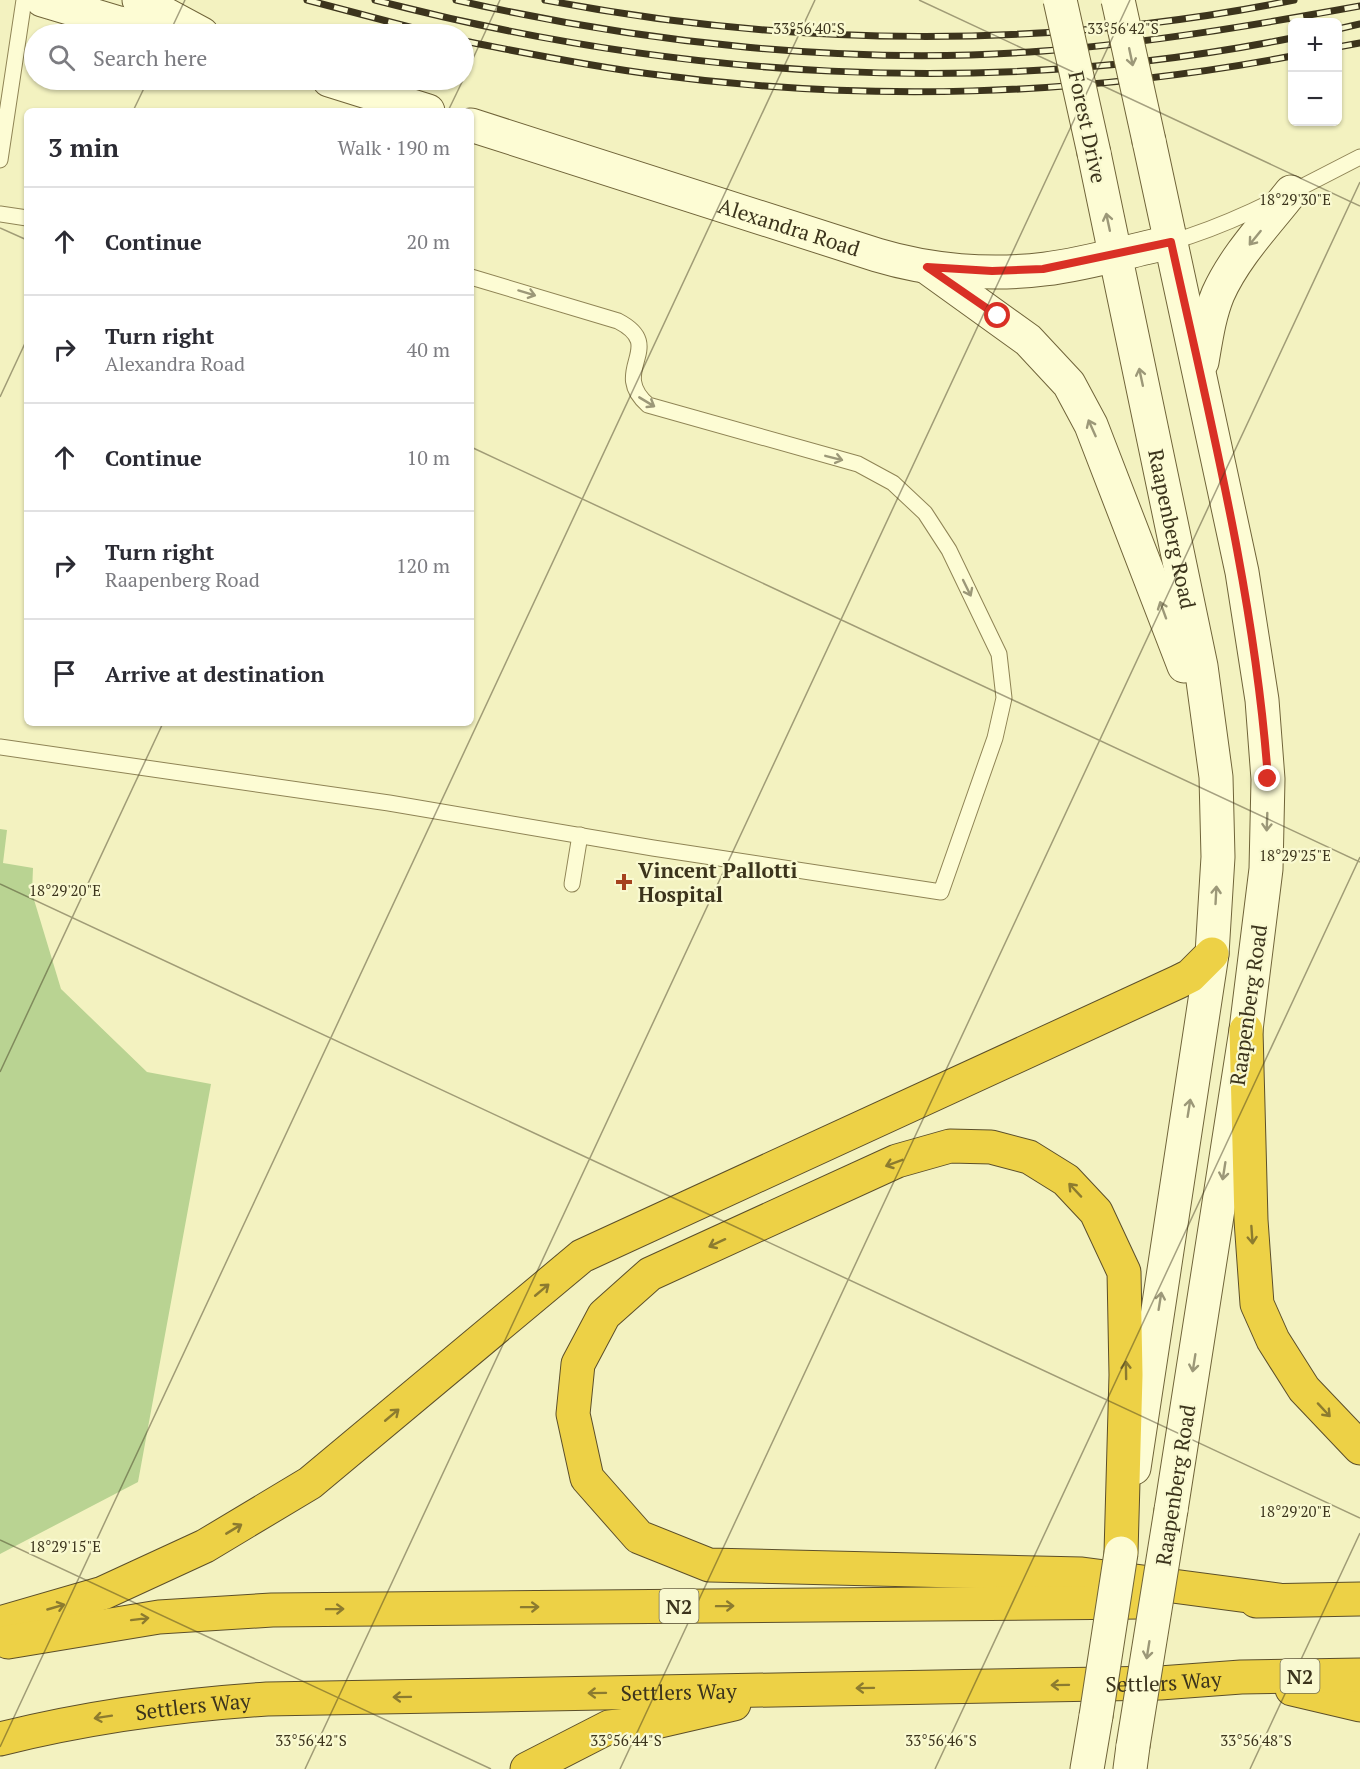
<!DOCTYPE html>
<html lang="en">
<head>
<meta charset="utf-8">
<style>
  :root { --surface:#fff; --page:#f7f7f7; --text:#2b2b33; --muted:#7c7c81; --line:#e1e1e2 }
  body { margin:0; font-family:"PT Serif",serif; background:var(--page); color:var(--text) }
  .controls { position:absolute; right:18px; top:18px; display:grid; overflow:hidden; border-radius:9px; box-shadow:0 2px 4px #0004 }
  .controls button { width:54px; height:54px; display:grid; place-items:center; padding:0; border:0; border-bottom:2px solid var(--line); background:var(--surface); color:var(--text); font:30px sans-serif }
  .stop { position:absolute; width:18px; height:18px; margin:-14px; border:4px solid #d93025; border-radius:50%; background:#fff }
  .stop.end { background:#d93025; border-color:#fff; box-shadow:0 2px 6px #0008 }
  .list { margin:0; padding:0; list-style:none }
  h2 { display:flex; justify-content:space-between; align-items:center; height:78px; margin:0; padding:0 24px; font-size:26px }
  h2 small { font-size:20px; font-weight:400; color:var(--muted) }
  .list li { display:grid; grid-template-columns:39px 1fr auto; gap:18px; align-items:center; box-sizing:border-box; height:108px; padding:0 24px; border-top:2px solid var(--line) }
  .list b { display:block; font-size:22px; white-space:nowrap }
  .list p { margin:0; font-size:20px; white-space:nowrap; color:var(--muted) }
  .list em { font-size:20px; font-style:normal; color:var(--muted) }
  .icon { flex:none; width:33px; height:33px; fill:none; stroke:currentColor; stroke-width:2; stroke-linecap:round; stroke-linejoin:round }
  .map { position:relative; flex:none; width:1360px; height:1769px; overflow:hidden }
  .search { position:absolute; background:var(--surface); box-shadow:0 2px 4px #0004; left:24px; top:24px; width:450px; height:66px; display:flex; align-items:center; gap:15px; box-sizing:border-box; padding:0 21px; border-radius:33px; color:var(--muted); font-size:22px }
  .panel { position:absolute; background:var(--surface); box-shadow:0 2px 4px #0004; left:24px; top:108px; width:450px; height:618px; border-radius:9px }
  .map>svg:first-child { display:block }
  .green { fill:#b9d392 }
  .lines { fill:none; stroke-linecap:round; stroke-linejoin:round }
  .lane-casing { stroke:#8f8455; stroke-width:17 }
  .secondary-casing { stroke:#706439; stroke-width:35 }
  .highway-casing { stroke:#5c4f2a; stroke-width:35 }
  .lane { stroke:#fdfcd4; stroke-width:15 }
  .secondary { stroke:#fdfcd4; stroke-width:33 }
  .highway { stroke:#edd146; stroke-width:33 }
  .rail-casing { stroke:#3c341c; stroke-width:7 }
  .rail { stroke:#f9f9d0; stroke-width:4.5; stroke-dasharray:14; stroke-linecap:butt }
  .secondary-bridge-casing { stroke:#706439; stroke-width:35; stroke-linecap:butt }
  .secondary-bridge { stroke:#fdfcd4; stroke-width:33 }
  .oneway { stroke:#9c9878 }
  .oneway2 { stroke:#8c7b2f }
  .route { stroke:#d93025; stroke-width:8 }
  .ticks { fill:none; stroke:#3c341c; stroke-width:1.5; stroke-opacity:0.45 }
  .poi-dot { fill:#a5421e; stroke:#f9f9d0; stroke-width:2 }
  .labels { text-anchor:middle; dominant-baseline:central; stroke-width:4.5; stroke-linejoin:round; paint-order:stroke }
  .shield { fill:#f9f9d0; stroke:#756f52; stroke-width:1.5 }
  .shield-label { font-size:20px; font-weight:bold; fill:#3c341c }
  .street-label { font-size:21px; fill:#3c341c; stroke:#f9f9d0 }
  .poi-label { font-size:21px; font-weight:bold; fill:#3c341c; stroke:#f9f9d0; text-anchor:start }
  .ticks-label { font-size:15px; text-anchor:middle; fill:#3c341c; stroke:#f9f9d0; stroke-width:4.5; stroke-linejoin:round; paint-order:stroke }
</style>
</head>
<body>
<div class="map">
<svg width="1360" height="1769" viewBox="0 0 1360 1769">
  <rect width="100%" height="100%" fill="#f3f2c0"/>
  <polygon class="green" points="0,829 7,830 3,863 33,868 32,893 61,989 147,1072 211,1084 138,1482 0,1554"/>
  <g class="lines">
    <defs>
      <g id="lane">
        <polyline points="0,160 24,0"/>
        <polyline points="0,214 27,218"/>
        <path d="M1171,242C1237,223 1299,188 1360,157"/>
        <path d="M0,747L389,803L653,848L941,892L995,738L1004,698L999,654L949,550L925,513L893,483L858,464L648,405C608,370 668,347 618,321L471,277"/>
        <polyline points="572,884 580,835"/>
      </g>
      <g id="secondary">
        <polyline points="42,0 119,23 172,34"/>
        <polyline points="139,0 202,34"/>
        <polyline points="329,80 428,111"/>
        <path id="s1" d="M471,125L877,255C930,271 990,276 1045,269C1087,264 1129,251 1171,242"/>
        <polyline points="1149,141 1242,572 1262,700 1268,779 1266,869 1246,1030 1171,1510"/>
        <path id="s2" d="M1094,153L1201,666L1216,777L1218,857L1212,954L1134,1468"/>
        <polyline points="928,268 1028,340 1069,384 1091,425 1184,666"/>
        <path d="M1202,362C1206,339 1209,316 1218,294C1235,256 1266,224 1291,192"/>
        <polyline points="1087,1769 1096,1716"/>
        <polyline points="1130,1769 1133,1746"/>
      </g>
      <g id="highway">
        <polyline points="1246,1030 1251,1220 1257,1304 1273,1340 1304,1389 1360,1448"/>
        <polyline points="1121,1553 1126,1375 1124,1272 1096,1212 1066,1180 1029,1157 991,1147 950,1146 897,1161 650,1274 604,1315 578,1364 573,1414 587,1478 639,1537 709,1565 1082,1574 1279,1600"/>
        <polyline points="1256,1601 1360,1599"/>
        <polyline points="0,1623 103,1593 205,1546 310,1483 582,1256 1178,982 1190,976 1212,954"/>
        <polyline points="8,1642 159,1617 272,1610 1142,1602"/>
        <polyline points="1292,1689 1360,1705"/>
        <path id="s3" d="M0,1739C88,1717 176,1705 267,1699L1160,1683L1241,1677L1360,1675"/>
        <polyline points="527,1769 609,1727 656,1722 734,1704"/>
      </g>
    </defs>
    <use href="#lane" class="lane-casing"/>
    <use href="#secondary" class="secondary-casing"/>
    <use href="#highway" class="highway-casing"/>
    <use href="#lane" class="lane"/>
    <use href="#secondary" class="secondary"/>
    <use href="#highway" class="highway"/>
    <defs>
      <g id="rail">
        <polyline points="307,0 436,34"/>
        <path d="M375,0C673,78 989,99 1292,38"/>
        <path d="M456,0C642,43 852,66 1043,51C1150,43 1255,25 1360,6"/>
        <path d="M545,0C789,47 1049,50 1294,0"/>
        <polyline points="1338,29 1360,24"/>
        <path d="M464,41C526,53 588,66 651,74C864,103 1082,96 1292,56"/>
        <polyline points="1338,47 1360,43"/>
      </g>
    </defs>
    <use href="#rail" class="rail-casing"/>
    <use href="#rail" class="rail"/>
    <defs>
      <g id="secondary-bridge">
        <polyline points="1060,0 1094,153"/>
        <polyline points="1118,0 1149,141"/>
        <polyline points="1096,1716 1121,1553"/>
        <polyline points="1133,1746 1171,1510"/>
      </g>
    </defs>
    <use href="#secondary-bridge" class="secondary-bridge-casing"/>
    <use href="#secondary-bridge" class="secondary-bridge"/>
  </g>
  <defs><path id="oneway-shaft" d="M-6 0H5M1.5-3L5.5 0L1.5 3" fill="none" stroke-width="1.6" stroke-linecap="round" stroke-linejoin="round" transform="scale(1.5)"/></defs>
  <g class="oneway">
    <use href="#oneway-shaft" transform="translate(1131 57) rotate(78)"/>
    <use href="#oneway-shaft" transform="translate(1108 222) rotate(-102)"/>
    <use href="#oneway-shaft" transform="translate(1255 238) rotate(129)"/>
    <use href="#oneway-shaft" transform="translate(527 293) rotate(17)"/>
    <use href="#oneway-shaft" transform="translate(1141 377) rotate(-102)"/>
    <use href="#oneway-shaft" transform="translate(647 402) rotate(31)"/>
    <use href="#oneway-shaft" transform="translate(1092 428) rotate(-114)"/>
    <use href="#oneway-shaft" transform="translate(834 458) rotate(14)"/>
    <use href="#oneway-shaft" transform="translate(967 588) rotate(64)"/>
    <use href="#oneway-shaft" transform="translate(1163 610) rotate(-110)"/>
    <use href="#oneway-shaft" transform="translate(1267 822) rotate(92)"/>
    <use href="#oneway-shaft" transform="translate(1216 895) rotate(-87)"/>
    <use href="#oneway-shaft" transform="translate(1189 1108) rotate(-81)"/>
    <use href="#oneway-shaft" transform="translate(1224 1171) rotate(99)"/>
    <use href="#oneway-shaft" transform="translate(1160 1301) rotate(-81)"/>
    <use href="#oneway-shaft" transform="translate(1194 1363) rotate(99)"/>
    <use href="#oneway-shaft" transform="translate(1148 1650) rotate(99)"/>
  </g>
  <g class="oneway2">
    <use href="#oneway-shaft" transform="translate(894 1163) rotate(159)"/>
    <use href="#oneway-shaft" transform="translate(1075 1190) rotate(-133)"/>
    <use href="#oneway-shaft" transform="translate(1252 1235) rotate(86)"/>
    <use href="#oneway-shaft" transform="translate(717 1243) rotate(155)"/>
    <use href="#oneway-shaft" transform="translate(542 1290) rotate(-40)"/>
    <use href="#oneway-shaft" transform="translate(1126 1370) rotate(-91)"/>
    <use href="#oneway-shaft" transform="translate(1324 1410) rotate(47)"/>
    <use href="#oneway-shaft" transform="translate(392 1415) rotate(-40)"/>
    <use href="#oneway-shaft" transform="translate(234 1529) rotate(-31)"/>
    <use href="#oneway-shaft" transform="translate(725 1606) rotate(-1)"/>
    <use href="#oneway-shaft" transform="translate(56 1607) rotate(-16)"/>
    <use href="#oneway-shaft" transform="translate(530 1607) rotate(-1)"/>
    <use href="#oneway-shaft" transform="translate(335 1609) rotate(-1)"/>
    <use href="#oneway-shaft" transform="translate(140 1619) rotate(-7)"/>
    <use href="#oneway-shaft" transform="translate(1060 1685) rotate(179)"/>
    <use href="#oneway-shaft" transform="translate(865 1688) rotate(179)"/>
    <use href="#oneway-shaft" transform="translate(597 1693) rotate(179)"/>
    <use href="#oneway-shaft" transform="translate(402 1697) rotate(179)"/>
    <use href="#oneway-shaft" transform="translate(103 1717) rotate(171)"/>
  </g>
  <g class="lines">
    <path class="route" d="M998,316L927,267L992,271L1043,269L1171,242C1210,420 1255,597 1268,779"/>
  </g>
  <path class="ticks" d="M919,0L1360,206M169,34L185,0M464,78L500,0M133,111L148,80M448,111L463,80M0,228L27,240M0,397L27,339M471,447L1360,862M0,884L1360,1518M0,1072L163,723M0,1540L491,1769M0,1747L815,0M305,1769L1130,0M620,1769L1360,182M935,1769L1360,857M1250,1769L1360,1533"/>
  <path class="poi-dot" d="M621 873h6v6h6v6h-6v6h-6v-6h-6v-6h6z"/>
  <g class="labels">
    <g class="shield">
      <rect x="659.5" y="1589" width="39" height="34" rx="4.5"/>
      <rect x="1280.5" y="1659" width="39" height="34" rx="4.5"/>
    </g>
    <g class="shield-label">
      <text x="679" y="1606">N2</text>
      <text x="1300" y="1676">N2</text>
    </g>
    <g class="street-label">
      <text transform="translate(1088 127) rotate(78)">Forest Drive</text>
      <text stroke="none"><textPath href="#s1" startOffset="334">Alexandra Road</textPath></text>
      <text stroke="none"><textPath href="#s2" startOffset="384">Raapenberg Road</textPath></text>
      <text transform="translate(1248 1005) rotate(-82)">Raapenberg Road</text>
      <text transform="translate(1175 1485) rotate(-81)">Raapenberg Road</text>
      <text stroke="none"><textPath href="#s3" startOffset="1167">Settlers Way</textPath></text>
      <text stroke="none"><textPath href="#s3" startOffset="682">Settlers Way</textPath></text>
      <text stroke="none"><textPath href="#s3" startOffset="196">Settlers Way</textPath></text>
    </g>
    <g class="poi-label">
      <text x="638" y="870">Vincent Pallotti<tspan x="638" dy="24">Hospital</tspan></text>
    </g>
  </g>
  <g class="ticks-label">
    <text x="809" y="34">33°56'40"S</text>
    <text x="1123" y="34">33°56'42"S</text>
    <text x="1295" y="205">18°29'30"E</text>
    <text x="1295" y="861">18°29'25"E</text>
    <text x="65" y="896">18°29'20"E</text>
    <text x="1295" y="1517">18°29'20"E</text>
    <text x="65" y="1552">18°29'15"E</text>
    <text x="311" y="1746">33°56'42"S</text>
    <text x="626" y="1746">33°56'44"S</text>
    <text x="941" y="1746">33°56'46"S</text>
    <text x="1256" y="1746">33°56'48"S</text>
  </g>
</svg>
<div class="controls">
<button>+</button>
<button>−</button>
</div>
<div class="stop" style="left:998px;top:316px"></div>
<div class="stop end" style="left:1268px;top:779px"></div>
<div class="search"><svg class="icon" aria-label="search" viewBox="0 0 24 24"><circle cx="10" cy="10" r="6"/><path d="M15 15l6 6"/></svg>Search here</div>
<section class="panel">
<h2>3 min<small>Walk · 190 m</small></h2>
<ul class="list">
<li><svg class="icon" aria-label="ahead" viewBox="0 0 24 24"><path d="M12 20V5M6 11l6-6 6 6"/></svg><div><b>Continue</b></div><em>20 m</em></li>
<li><svg class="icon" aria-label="right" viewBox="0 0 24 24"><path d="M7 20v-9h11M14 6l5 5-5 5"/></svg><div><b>Turn right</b><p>Alexandra Road</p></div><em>40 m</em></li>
<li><svg class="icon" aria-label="ahead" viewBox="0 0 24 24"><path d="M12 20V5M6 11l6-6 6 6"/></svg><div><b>Continue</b></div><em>10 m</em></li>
<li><svg class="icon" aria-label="right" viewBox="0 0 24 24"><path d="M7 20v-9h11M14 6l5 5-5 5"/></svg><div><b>Turn right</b><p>Raapenberg Road</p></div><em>120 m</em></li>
<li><svg class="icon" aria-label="arrive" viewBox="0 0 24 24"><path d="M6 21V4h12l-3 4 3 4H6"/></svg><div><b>Arrive at destination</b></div></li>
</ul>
</section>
</div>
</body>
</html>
